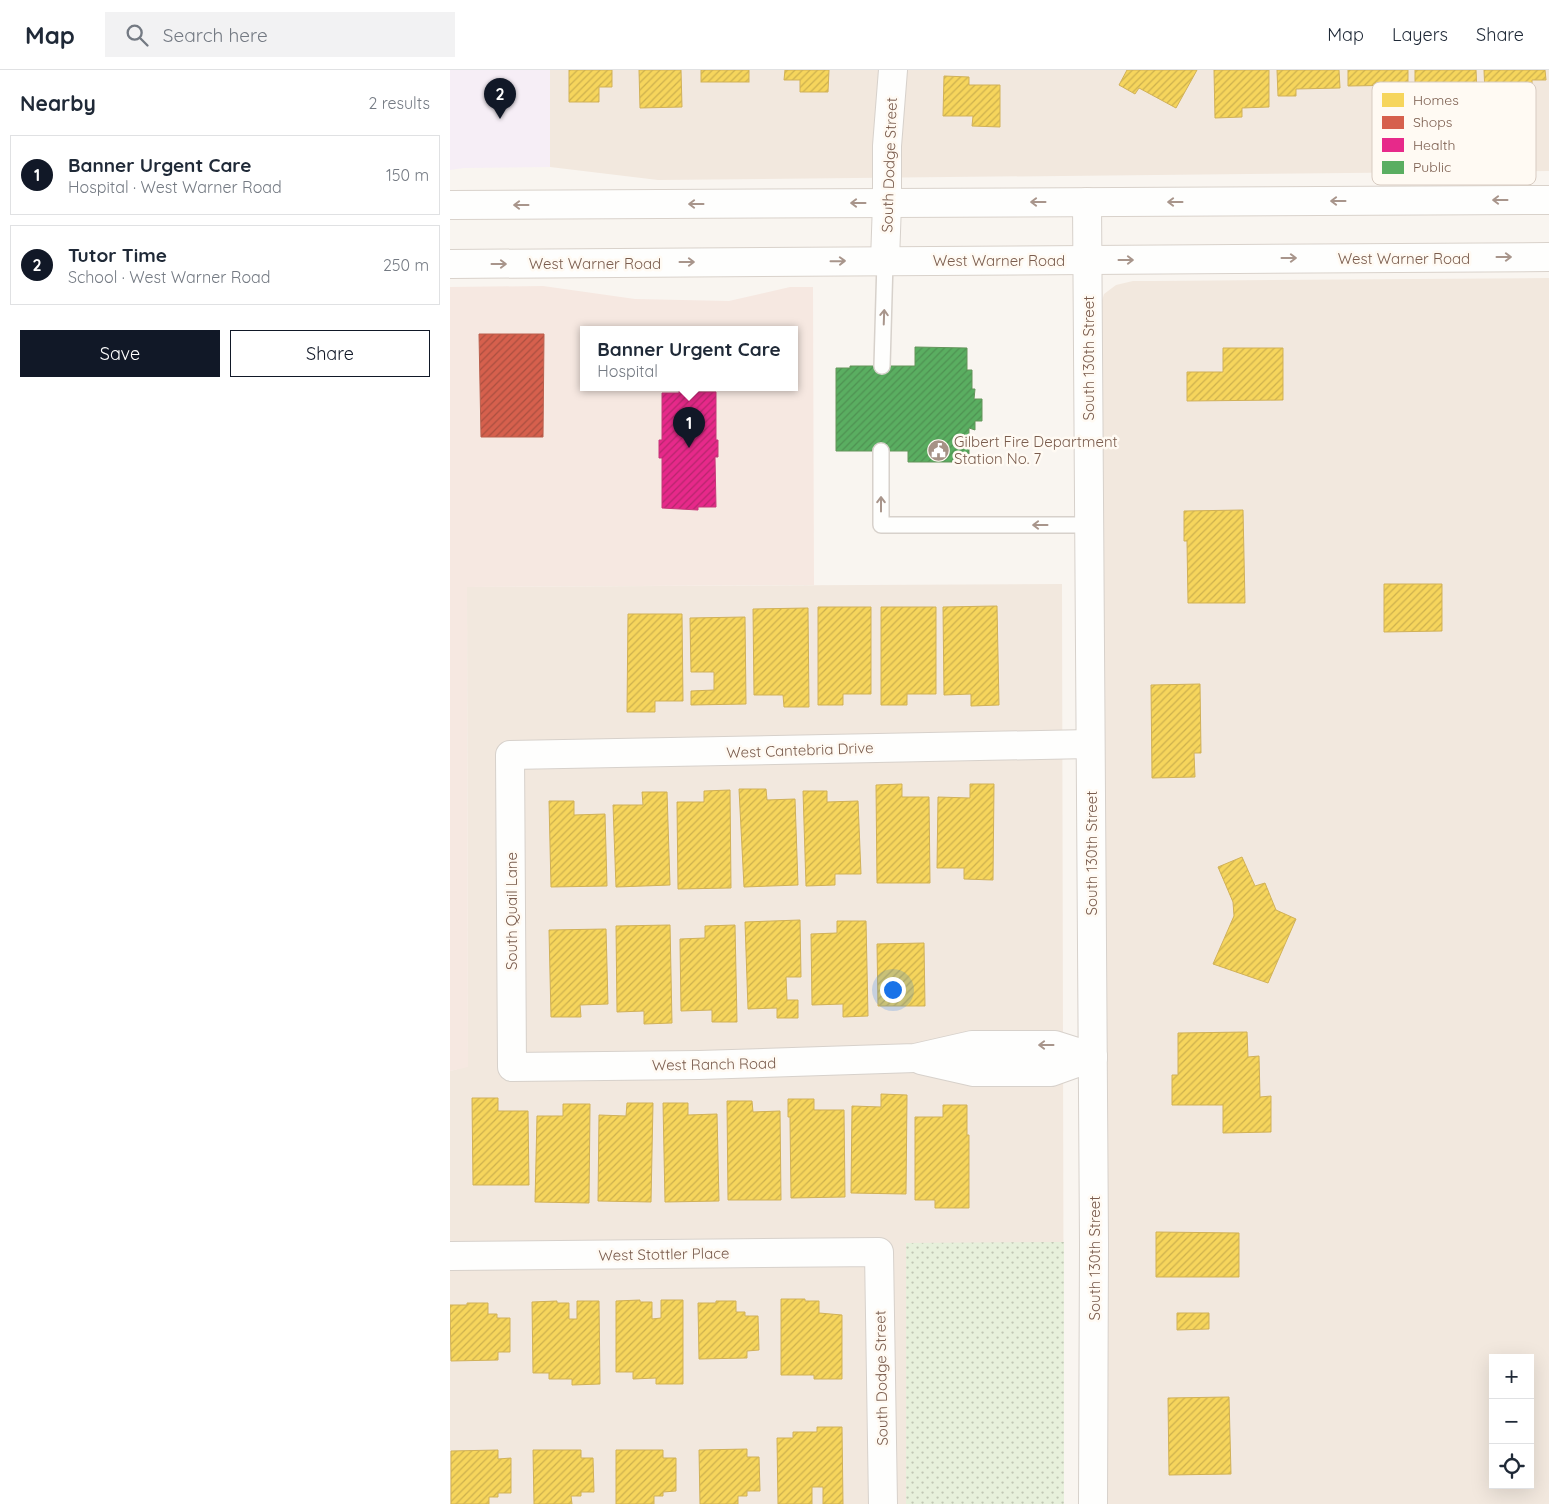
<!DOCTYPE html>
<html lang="en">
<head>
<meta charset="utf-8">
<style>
  :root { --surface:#fff; --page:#f2f2f3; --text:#1f2937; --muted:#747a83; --line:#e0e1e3; --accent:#111827 }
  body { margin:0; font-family:Quicksand,sans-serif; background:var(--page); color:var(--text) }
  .controls { position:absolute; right:15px; bottom:15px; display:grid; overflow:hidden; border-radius:0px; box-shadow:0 5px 20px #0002 }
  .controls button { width:45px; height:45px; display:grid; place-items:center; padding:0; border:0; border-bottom:1px solid var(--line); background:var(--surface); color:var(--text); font:25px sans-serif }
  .you { position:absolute; left:442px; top:919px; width:18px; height:18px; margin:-12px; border:4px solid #fff; border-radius:50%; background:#1a73e8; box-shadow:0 0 0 8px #1a73e833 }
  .badge { display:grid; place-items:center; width:32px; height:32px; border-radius:50%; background:var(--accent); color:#fff; font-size:16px; font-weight:700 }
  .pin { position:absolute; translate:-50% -41px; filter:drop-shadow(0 1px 2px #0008) }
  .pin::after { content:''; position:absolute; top:26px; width:18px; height:15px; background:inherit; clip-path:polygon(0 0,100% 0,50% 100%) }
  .popup { position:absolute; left:130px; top:256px; width:218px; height:65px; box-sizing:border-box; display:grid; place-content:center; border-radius:0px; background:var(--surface); filter:drop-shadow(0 1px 4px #0005); font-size:16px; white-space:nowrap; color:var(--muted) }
  .popup b { font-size:19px; color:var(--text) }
  .popup::after { content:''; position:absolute; left:50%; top:100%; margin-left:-10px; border:10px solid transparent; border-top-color:var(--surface) }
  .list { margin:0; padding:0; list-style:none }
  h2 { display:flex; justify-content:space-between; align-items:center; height:65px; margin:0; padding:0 20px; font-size:21px }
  h2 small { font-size:16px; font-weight:400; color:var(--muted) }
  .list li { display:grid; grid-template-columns:32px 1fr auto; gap:15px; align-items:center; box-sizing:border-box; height:80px; margin:0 10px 10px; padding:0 10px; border:1px solid var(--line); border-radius:0px }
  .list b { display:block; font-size:19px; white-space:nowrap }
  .list p { margin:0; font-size:16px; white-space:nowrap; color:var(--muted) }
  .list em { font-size:16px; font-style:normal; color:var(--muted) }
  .actions { display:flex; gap:10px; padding:15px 20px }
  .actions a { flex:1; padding:11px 0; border:1px solid var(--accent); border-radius:0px; text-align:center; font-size:18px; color:var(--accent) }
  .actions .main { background:var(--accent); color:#fff }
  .icon { flex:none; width:28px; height:28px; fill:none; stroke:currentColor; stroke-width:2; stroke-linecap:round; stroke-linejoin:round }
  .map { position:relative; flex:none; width:1099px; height:1434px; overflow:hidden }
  header { display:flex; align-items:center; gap:30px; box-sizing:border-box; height:70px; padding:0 25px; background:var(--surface); border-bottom:1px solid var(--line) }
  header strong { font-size:24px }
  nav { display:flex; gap:28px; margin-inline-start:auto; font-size:18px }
  .search { width:350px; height:45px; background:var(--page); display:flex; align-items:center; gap:12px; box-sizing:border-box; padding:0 18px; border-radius:0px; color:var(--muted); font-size:19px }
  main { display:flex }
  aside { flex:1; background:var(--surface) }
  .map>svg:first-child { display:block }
  .residential { fill:#f2e8de; fill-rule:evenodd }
  .commercial { fill:#f6e8e1; fill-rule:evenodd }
  .education { fill:#f6eef6 }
  .park { fill:url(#park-dots) }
  .homes { fill:url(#homes-hatch); stroke:#d1b158 }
  .shops { fill:url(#shops-hatch); stroke:#ba5f4d }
  .health { fill:url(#health-hatch); stroke:#c63878 }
  .public { fill:url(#public-hatch); stroke:#64955b }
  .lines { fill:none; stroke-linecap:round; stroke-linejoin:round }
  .lane-casing { stroke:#d7d1cb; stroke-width:18 }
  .street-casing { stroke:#d7d1cb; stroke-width:30 }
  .secondary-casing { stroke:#d9d2cb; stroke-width:30 }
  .lane { stroke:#fefefd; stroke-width:15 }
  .street { stroke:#fefefd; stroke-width:28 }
  .secondary { stroke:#fefefd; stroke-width:28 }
  .oneway { stroke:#a8958b }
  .labels { text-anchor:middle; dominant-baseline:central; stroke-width:5; stroke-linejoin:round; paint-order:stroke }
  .street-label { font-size:15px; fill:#7a5c4d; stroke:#fffaf3 }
  .poi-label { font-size:15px; fill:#7a5c4d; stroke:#fffaf3; text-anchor:start }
  .key { fill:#fffaf3; stroke:#d7cbc1; stroke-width:1 }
  .key-label { font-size:14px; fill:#7a5c4d }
</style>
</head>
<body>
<header>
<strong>Map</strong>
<div class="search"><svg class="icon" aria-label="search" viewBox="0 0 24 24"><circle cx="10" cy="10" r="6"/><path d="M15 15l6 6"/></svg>Search here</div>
<nav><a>Map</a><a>Layers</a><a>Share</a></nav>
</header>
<main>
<aside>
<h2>Nearby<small>2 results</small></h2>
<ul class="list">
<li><span class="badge">1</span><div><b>Banner Urgent Care</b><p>Hospital · West Warner Road</p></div><em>150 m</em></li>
<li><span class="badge">2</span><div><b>Tutor Time</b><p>School · West Warner Road</p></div><em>250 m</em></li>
</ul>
<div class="actions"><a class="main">Save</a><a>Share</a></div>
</aside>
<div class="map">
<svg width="1099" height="1434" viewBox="0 0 1099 1434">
  <defs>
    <pattern id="park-dots" width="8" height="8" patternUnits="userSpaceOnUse" patternTransform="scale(1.25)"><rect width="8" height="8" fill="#e7f0db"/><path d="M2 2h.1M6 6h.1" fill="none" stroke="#c0c6b4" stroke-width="1.8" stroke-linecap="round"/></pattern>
    <pattern id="homes-hatch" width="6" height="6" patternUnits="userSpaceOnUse" patternTransform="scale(1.25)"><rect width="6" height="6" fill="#f6d55c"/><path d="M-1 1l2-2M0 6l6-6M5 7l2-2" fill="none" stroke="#ccb04e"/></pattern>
    <pattern id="shops-hatch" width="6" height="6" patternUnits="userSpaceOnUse" patternTransform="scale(1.25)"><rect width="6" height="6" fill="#d6604d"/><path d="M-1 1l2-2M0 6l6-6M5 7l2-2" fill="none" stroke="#aa4f40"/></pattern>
    <pattern id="health-hatch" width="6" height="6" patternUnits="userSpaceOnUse" patternTransform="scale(1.25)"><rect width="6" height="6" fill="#e7298a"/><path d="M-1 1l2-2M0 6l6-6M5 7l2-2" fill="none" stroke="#b6266d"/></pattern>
    <pattern id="public-hatch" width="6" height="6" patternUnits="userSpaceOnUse" patternTransform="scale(1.25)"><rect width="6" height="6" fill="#5aae61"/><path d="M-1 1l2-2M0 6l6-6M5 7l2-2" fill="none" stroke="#4f9152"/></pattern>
  </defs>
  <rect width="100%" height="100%" fill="#f9f5f0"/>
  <g class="residential">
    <polygon points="100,0 1099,0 1099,101 208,110 100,97"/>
    <path d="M1099,208V1434H652L649,240L654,224L666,215L683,211H702ZM1043,1288H1080V1415H1043Z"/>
    <polygon points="612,514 614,1434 0,1434 0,1001 18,996 17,517"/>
  </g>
  <path class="commercial" d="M93,216L185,229L279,231L340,217H363L364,515L17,517L18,997L0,1001V217ZM134,259H344V317H134Z"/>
  <polygon class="education" points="0,0 100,0 100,97 14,98 0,100"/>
  <polygon class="park" points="614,1172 614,1434 456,1434 456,1173"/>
  <g class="homes">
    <polygon points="119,0 162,0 162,17 149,17 149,32 119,32"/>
    <polygon points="189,0 231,0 232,37 190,38"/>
    <rect x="251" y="0" width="48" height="12"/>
    <polygon points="335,0 379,0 378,22 350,22 350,10 334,10"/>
    <polygon points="677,0 747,0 726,38 689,18 685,24 669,15"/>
    <polygon points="764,0 819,0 819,37 792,38 792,47 765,48"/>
    <polygon points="827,0 889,0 890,18 846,19 846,26 828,26"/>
    <polygon points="898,0 958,0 958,15 898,16"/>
    <polygon points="965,0 1026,0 1027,23 983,23 983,13 965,13"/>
    <polygon points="1034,0 1095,0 1096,10 1082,10 1082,22 1035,23"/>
    <polygon points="494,6 519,7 519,15 550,15 550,57 522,56 523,46 493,46"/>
    <polygon points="773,278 833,278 833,330 737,331 737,302 773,302"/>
    <polygon points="793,440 795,533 738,533 737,471 734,471 734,441"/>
    <polygon points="934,514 992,514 992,561 934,562"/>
    <polygon points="547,536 549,635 521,636 521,624 494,625 493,537"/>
    <polygon points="368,537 421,537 421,624 393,624 393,635 368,635"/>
    <polygon points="431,537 486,537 486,624 457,624 457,635 431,635"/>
    <polygon points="358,538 359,637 334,637 333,625 304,625 303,539"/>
    <polygon points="178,544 232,544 233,631 205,631 205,642 177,642"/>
    <polygon points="295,547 296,634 241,635 241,621 264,620 264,602 241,602 240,548"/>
    <polygon points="750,614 751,683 744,683 745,707 702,708 701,615"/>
    <polygon points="452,714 452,727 479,727 480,813 427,813 426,715"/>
    <polygon points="520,714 544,714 543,810 514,809 514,798 487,798 488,727 520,728"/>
    <polygon points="289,719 316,719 317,730 345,729 348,815 294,817"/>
    <polygon points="280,720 281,818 228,819 227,732 254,732 254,721"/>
    <polygon points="353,721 377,721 377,732 408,731 411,804 385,804 385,815 356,816"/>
    <polygon points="192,722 217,722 220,815 166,817 163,735 193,735"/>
    <polygon points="99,731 124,731 124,745 155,744 157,816 101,817"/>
    <polygon points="792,787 805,816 815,813 826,840 846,849 818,913 763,894 784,846 783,832 768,797"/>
    <polygon points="350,850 351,907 336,907 337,930 348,930 348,948 327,948 327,938 298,939 295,852"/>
    <polygon points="387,851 416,851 418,946 393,947 393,934 362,935 361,864 387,863"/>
    <polygon points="220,855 222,953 194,954 194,941 167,942 166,856"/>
    <polygon points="285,855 287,952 262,952 262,940 231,941 230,869 255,868 255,856"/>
    <polygon points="156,859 158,934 130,935 131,947 101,947 99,860"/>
    <polygon points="474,873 475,936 428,936 427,874"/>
    <polygon points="797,962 798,987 809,986 810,1027 821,1026 821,1062 773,1063 773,1035 722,1035 722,1005 728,1005 728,963"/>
    <polygon points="431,1024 457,1025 456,1124 401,1123 402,1036 431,1037"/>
    <polygon points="22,1028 48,1028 48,1041 78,1041 79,1115 23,1115"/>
    <polygon points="338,1029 364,1029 364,1040 394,1040 395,1127 341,1128 340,1047 338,1047"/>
    <polygon points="277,1031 302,1031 303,1042 330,1041 331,1130 278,1130"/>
    <polygon points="177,1033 203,1033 201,1132 148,1131 149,1045 176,1046"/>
    <polygon points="213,1033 238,1033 238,1045 267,1044 269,1131 215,1132"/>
    <polygon points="113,1034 140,1034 139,1133 85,1132 87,1046 113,1046"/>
    <polygon points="493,1035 517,1035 517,1065 519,1065 519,1138 485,1138 485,1130 465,1130 465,1047 493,1047"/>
    <polygon points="706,1162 789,1163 789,1207 706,1207"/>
    <polygon points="331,1229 355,1229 355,1231 369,1231 369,1243 392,1245 392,1309 364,1309 364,1305 331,1305"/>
    <polygon points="190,1230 190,1232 202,1232 202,1249 211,1248 211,1230 233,1230 233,1314 206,1314 206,1308 183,1309 183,1302 166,1302 166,1231"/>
    <polygon points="107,1231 107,1233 119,1233 119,1249 127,1249 127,1231 149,1231 150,1314 122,1315 122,1309 99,1309 99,1303 83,1303 82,1232"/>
    <polygon points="266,1231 286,1231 286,1242 295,1242 295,1246 308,1246 309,1280 297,1281 297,1288 249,1289 248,1233 266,1233"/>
    <polygon points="17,1233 38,1233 38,1244 47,1244 47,1248 60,1248 60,1282 48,1282 48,1290 1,1291 0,1235 17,1235"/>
    <polygon points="727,1243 759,1243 759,1259 727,1260"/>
    <polygon points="779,1327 781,1404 719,1405 718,1328"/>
    <polygon points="367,1357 392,1357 393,1434 373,1434 373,1417 362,1417 362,1434 328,1434 327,1368 343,1368 343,1362 367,1362"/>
    <polygon points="297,1379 297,1387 309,1387 310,1421 297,1421 297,1426 288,1426 288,1434 250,1434 249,1380"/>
    <polygon points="48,1380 48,1389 61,1388 61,1423 48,1423 48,1427 39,1427 39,1434 1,1434 1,1381"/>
    <polygon points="83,1380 131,1380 131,1388 143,1388 144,1422 131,1422 131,1426 121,1426 122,1434 84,1434"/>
    <polygon points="166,1380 213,1380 213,1388 226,1388 226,1421 213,1422 213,1426 204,1426 204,1434 166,1434"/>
  </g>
  <polygon class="shops" points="29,264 94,264 93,367 31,367"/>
  <polygon class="health" points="230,317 248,317 248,322 266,322 266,370 268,370 268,387 265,387 266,437 248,437 248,440 212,438 212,388 209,388 209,370 212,370 212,323 229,323"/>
  <polygon class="public" points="465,277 517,278 517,300 522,300 522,319 525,319 524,329 532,329 532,351 525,351 525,360 519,358 519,392 458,392 458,381 386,381 386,298 400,298 400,296 465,296"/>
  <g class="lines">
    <defs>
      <g id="lane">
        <polyline points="432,296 435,191"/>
        <polyline points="431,381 431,455 639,455"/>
      </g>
      <g id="street">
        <polyline points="637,132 644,1174 643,1434"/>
        <polyline points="435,191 437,133 437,76 443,0"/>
        <path d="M640,674C447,677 254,683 60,685L62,997L249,995L465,988L522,975H605L643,987"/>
        <polyline points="471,990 524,1002 601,1002 643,987"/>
        <polyline points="0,1186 429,1182 433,1434"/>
      </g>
      <g id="secondary">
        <polyline points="0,135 1099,130"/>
        <polyline points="0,194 1099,187"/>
      </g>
    </defs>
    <use href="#lane" class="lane-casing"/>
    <use href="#street" class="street-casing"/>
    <use href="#secondary" class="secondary-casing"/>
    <use href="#lane" class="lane"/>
    <use href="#street" class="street"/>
    <use href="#secondary" class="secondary"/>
  </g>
  <defs><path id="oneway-shaft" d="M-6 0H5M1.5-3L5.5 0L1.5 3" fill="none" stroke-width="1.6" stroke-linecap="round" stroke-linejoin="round" transform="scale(1.25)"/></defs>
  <g class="oneway">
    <use href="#oneway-shaft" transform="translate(1050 130) rotate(180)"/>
    <use href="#oneway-shaft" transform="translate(888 131) rotate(180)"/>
    <use href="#oneway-shaft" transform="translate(588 132) rotate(180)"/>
    <use href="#oneway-shaft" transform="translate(725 132) rotate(180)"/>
    <use href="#oneway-shaft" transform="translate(408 133) rotate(180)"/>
    <use href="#oneway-shaft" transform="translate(246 134) rotate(180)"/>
    <use href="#oneway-shaft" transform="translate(71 135) rotate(180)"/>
    <use href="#oneway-shaft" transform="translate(1054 187)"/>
    <use href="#oneway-shaft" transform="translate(839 188)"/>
    <use href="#oneway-shaft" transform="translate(676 190)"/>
    <use href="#oneway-shaft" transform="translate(388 191) rotate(-1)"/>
    <use href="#oneway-shaft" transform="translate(237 192)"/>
    <use href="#oneway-shaft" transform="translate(49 194)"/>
    <use href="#oneway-shaft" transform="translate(434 247) rotate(-88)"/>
    <use href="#oneway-shaft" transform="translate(431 434) rotate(-90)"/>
    <use href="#oneway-shaft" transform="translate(590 455) rotate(180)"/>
    <use href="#oneway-shaft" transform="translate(596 975) rotate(180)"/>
  </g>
  <defs>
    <symbol id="civic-disc" viewBox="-11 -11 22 22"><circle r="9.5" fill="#a69286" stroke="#fffaf3"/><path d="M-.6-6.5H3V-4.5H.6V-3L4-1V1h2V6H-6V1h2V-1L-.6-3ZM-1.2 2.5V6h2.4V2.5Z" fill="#fff"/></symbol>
  </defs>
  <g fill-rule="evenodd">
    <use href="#civic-disc" x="476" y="368" width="25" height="25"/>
  </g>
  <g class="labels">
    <g class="street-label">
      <text transform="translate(439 95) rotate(-88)">South Dodge Street</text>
      <text x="954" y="188">West Warner Road</text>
      <text x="549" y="190">West Warner Road</text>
      <text x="145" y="193">West Warner Road</text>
      <text transform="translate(638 288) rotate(-90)">South 130th Street</text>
      <text transform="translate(350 680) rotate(-2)">West Cantebria Drive</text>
      <text transform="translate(641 783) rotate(-90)">South 130th Street</text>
      <text transform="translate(61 841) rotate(-90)">South Quail Lane</text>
      <text transform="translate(264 994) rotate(-1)">West Ranch Road</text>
      <text transform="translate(214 1184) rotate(-1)">West Stottler Place</text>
      <text transform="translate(644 1188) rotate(-90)">South 130th Street</text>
      <text transform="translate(431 1308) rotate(-91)">South Dodge Street</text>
    </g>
    <g class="poi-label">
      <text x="504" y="371">Gilbert Fire Department<tspan x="504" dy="17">Station No. 7</tspan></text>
    </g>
  </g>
  <rect x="922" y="12" width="164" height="103" rx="8" class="key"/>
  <rect x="932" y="23" width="22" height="14" fill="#f6d55c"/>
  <rect x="932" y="46" width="22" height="13" fill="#d6604d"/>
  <rect x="932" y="68" width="22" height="14" fill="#e7298a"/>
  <rect x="932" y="91" width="22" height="13" fill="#5aae61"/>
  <g class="key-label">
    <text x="963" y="35">Homes</text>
    <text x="963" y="57">Shops</text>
    <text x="963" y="80">Health</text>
    <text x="963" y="102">Public</text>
  </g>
</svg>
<div class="controls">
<button>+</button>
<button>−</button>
<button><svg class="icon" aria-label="locate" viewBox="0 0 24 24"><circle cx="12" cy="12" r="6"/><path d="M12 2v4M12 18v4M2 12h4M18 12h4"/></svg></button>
</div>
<div class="you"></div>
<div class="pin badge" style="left:239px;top:378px">1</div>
<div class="popup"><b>Banner Urgent Care</b>Hospital</div>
<div class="pin badge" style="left:50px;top:49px">2</div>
</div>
</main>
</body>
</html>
